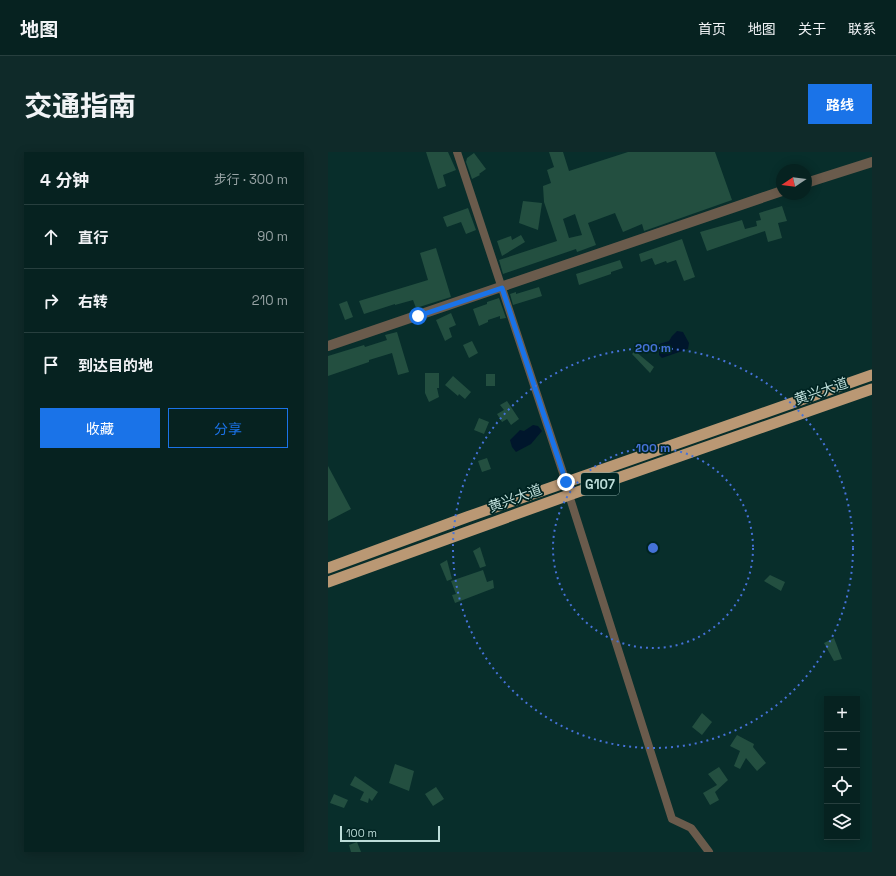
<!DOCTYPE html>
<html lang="zh">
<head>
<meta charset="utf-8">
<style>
  :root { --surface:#062220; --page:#0f2a29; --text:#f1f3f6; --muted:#98a4a5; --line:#273f3e; --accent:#1a73e8 }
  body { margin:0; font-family:"Space Grotesk","Noto Sans SC",sans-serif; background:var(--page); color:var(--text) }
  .controls { position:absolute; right:12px; bottom:12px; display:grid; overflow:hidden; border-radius:0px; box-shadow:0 2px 10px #0003 }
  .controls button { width:36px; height:36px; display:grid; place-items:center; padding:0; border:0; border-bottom:1px solid var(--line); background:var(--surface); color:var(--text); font:20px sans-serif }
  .compass { position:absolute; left:448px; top:12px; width:36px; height:36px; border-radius:50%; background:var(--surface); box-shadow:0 2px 10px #0003; rotate:257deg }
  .scale { position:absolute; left:12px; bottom:10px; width:100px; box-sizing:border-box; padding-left:4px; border:2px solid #bdddd9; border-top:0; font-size:11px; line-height:14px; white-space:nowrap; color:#bdddd9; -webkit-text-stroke:3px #002422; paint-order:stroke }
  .stop { position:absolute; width:12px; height:12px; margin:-9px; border:3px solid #1a73e8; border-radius:50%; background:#fff }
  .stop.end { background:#1a73e8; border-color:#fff; box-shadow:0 1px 4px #0008 }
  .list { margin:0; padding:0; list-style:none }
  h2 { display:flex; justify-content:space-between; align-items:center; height:52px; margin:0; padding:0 16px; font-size:17px }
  h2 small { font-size:13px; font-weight:400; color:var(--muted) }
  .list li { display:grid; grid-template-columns:26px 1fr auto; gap:12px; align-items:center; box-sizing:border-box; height:64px; padding:0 16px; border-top:1px solid var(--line) }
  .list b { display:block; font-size:15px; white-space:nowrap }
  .list em { font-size:13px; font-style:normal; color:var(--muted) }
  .actions { display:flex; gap:8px; padding:12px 16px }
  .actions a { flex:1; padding:9px 0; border:1px solid var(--accent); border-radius:0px; text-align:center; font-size:14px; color:var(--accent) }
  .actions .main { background:var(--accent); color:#fff }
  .icon { flex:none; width:22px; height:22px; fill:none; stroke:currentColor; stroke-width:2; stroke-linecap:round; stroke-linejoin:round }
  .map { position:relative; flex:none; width:544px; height:700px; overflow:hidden; border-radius:0px }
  header { display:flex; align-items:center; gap:24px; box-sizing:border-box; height:56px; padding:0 20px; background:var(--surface); border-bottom:1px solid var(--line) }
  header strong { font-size:19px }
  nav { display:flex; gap:22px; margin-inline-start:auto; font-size:14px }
  .intro { display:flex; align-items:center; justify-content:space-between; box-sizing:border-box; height:96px; padding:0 24px }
  h1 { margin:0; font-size:28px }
  .button { padding:10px 18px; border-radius:0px; background:var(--accent); color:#fff; font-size:14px; font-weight:700 }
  main { display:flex; gap:24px; padding:0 24px }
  aside { flex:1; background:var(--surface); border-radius:0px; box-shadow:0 2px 10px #0003 }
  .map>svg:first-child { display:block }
  .water { fill:#00162c }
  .building { fill:#234f40; fill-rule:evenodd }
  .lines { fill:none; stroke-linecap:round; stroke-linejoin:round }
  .minor { stroke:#6a5b4c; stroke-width:8 }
  .tertiary { stroke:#6a5b4c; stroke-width:10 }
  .trunk { stroke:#ba9874; stroke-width:11 }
  .route { stroke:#1a73e8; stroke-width:5 }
  .ring { fill:none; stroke:#4572d8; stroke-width:2; stroke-dasharray:2 4 }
  .labels { text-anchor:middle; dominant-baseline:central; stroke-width:3.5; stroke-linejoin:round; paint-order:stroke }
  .shield { fill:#002422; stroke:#84a6a2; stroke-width:1 }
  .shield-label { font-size:13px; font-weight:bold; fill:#bdddd9 }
  .street-label { font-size:14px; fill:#bdddd9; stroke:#002422 }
  .centre { fill:#4572d8; stroke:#002422; stroke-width:2 }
  .ring-label { font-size:12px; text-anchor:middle; font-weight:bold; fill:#4572d8; stroke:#002422; stroke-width:3.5; stroke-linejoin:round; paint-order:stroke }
</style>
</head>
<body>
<header>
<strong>地图</strong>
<nav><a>首页</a><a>地图</a><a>关于</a><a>联系</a></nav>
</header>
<div class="intro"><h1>交通指南</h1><a class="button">路线</a></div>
<main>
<aside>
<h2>4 分钟<small>步行 · 300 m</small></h2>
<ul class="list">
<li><svg class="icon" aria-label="ahead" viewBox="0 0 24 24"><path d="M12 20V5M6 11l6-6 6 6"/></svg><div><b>直行</b></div><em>90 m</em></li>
<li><svg class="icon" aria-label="right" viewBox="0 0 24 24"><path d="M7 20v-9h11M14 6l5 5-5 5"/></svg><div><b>右转</b></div><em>210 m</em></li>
<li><svg class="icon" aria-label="arrive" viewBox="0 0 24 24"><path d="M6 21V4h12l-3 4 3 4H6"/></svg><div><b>到达目的地</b></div></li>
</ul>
<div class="actions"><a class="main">收藏</a><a>分享</a></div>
</aside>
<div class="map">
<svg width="544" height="700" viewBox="0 0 544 700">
  <rect width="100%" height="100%" fill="#082e2b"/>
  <g class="water">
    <polygon points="349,179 355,180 361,191 360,197 334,206 331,203 331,192 341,189 344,184"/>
    <polygon points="205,273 210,274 214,279 203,292 188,300 184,295 182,288 192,278 196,279"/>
  </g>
  <g class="building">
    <polygon points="98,0 120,0 128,18 115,23 118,34 110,37"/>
    <path d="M221,0H235L241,19L300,0H387L404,48L316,79L314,72L295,80L287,61L260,71L268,93L249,100L248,97L175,122L171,108L229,89L216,50L215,34L223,31L219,18L226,15ZM247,62L254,83L241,86L235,67Z"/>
    <polygon points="146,1 158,17 151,22 152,23 144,27 138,10 139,6"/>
    <polygon points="195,49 214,51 210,78 191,71"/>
    <polygon points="454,54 459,69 450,71 454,86 440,90 437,79 379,99 372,80 414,68 417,77 429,74 428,69 433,68 431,61"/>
    <polygon points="140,56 148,78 138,82 133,70 119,75 115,65"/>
    <polygon points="193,83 197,90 174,104 169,89 183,84 184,88"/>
    <polygon points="354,87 367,125 356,129 348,108 339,111 338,109 327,113 324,106 313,110 311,102"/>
    <polygon points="108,96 123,145 88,156 85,148 67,153 67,152 36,162 31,149 100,128 92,101"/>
    <polygon points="292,108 295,116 283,120 283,122 251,133 248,122"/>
    <polygon points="211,135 214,144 185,153 182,142 188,140 188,142"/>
    <polygon points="171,146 178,166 172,167 172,164 160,168 160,170 151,174 145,157 159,152 159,150"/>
    <polygon points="19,149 25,165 17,168 11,152"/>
    <polygon points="123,161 128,173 121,176 124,185 117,189 108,168"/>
    <polygon points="69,180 81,220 70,223 64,201 41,208 41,210 0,224 0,204 36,193 37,195 59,188 57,183"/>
    <polygon points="144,189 150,201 141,206 135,193"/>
    <polygon points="307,199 326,215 322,221 304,202"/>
    <polygon points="97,221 111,221 111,236 109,236 111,245 101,250 97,241"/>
    <rect x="158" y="222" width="9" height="12"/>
    <polygon points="125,224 143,240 137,247 131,242 130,244 117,233"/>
    <polygon points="179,249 191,267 183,273 179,267 174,270 169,262 176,258 172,253"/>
    <polygon points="151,266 161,270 156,282 146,278"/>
    <polygon points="159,306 163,317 154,320 150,309"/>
    <polygon points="0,314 23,357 0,369"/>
    <polygon points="152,395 158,414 152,416 145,399"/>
    <polygon points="119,408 124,427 119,429 112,412"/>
    <polygon points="155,418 159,430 165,428 166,436 127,451 124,443 128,442 123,429"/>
    <polygon points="442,423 457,430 453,439 436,429"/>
    <polygon points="506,486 514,507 506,509 496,491"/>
    <polygon points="374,561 384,570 374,583 364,575"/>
    <polygon points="409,583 426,592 425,595 438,611 429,619 418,606 412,617 406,614 412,599 402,594"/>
    <polygon points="67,612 86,619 81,639 61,631"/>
    <polygon points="391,615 400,628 387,640 391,648 382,653 375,641 389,633 380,622"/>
    <polygon points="27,624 50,640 44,649 41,646 40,651 32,648 36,640 22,633"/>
    <polygon points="108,635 116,647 105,654 97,642"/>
    <polygon points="6,642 20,648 16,656 2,651"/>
    <polygon points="29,690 33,700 23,700 21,693"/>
  </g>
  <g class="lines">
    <g class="minor">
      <polyline points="129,0 238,330"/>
      <polyline points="241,343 344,667 363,676 381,700"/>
    </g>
    <g class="tertiary">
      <polyline points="478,31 544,10"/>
      <polyline points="0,194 454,39"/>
    </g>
    <g class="trunk">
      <polyline points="0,416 139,365 544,223"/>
      <polyline points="0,430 241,343 544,237"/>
    </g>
  </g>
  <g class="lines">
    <polyline class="route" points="90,164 174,136 238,330"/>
  </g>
  <g class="ring">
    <circle cx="325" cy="396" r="100"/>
    <circle cx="325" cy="396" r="200"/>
  </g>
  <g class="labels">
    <rect class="shield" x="253" y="321" width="38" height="22" rx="3"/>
    <g class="shield-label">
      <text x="272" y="332">G107</text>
    </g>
    <g class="street-label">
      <text transform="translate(493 239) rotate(-19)">黄兴大道</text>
      <text transform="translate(187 346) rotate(-20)">黄兴大道</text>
    </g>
  </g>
  <circle cx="325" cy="396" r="6" class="centre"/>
  <g class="ring-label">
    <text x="325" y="200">200 m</text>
    <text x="325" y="300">100 m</text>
  </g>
</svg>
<div class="controls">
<button>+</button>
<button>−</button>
<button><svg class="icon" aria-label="locate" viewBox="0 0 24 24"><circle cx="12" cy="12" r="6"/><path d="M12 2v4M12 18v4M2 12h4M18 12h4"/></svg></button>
<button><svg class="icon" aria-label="layers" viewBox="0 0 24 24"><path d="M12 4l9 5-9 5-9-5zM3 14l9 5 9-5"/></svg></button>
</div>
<svg class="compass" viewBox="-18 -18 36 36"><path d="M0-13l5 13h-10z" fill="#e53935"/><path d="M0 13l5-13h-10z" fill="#98a4a5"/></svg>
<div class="scale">100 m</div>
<div class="stop" style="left:90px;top:164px"></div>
<div class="stop end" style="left:238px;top:330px"></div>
</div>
</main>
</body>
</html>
